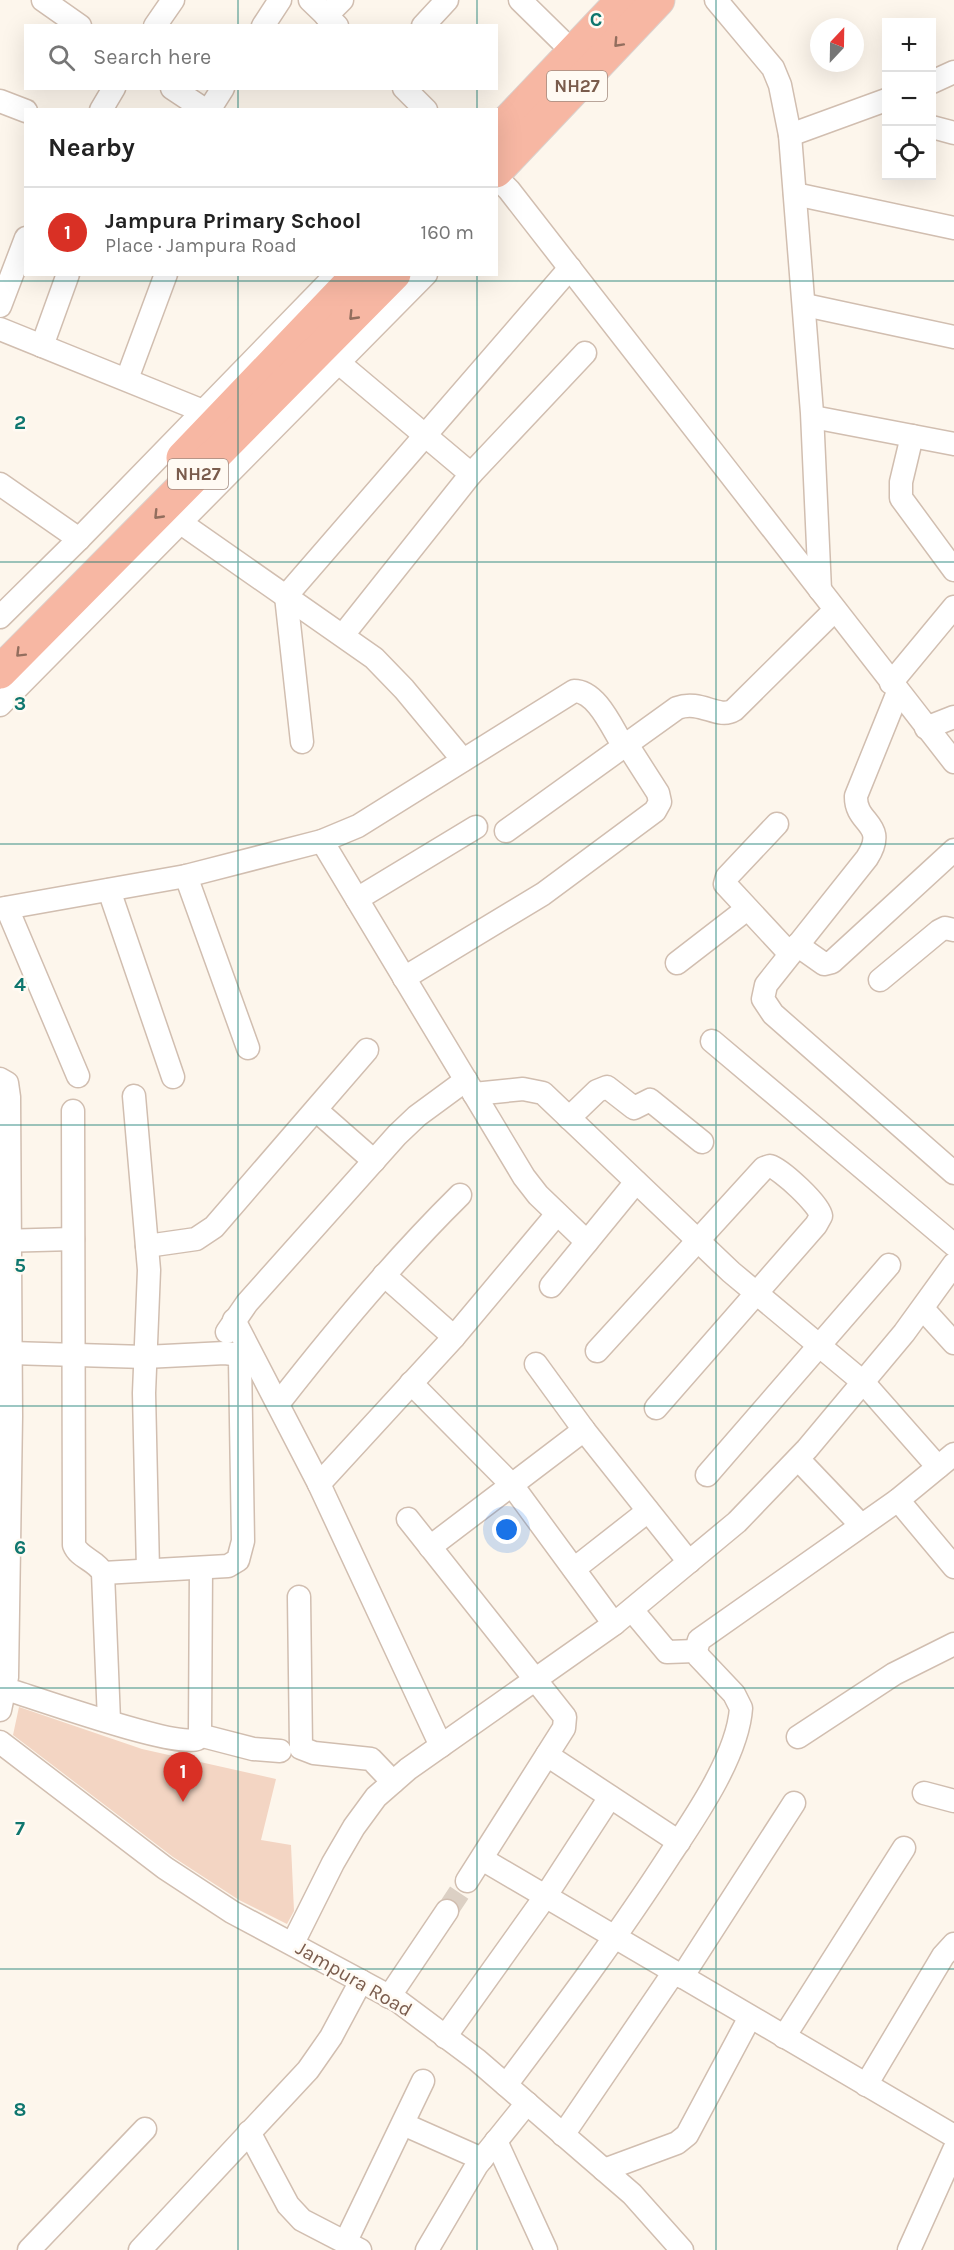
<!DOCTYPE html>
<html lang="en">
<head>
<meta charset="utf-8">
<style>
  :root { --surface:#fff; --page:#f6f6f6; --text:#222; --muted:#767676; --line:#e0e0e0; --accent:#d93025 }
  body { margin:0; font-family:Karla,sans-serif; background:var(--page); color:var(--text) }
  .controls { position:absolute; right:18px; top:18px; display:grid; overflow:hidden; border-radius:0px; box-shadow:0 6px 24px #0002 }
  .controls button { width:54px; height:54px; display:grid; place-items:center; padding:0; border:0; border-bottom:2px solid var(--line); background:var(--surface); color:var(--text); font:30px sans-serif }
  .compass { position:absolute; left:810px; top:18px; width:54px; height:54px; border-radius:50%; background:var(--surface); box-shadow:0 6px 24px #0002; rotate:22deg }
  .you { position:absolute; left:507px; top:1530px; width:21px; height:21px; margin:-15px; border:4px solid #fff; border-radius:50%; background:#1a73e8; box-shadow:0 0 0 9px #1a73e833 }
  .badge { display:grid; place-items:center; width:39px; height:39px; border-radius:50%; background:var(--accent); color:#fff; font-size:20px; font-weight:700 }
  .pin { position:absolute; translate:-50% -50px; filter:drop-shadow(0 2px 3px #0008) }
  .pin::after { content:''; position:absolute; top:32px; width:21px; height:18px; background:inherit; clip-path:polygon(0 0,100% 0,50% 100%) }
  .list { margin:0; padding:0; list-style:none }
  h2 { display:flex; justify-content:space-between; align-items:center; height:78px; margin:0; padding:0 24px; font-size:26px }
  h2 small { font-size:20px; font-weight:400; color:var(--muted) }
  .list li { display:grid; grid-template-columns:39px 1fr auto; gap:18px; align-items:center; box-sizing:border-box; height:90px; padding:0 24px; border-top:2px solid var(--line) }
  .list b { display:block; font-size:22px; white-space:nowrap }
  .list p { margin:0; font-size:20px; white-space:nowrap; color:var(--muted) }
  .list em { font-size:20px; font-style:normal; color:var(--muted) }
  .icon { flex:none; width:33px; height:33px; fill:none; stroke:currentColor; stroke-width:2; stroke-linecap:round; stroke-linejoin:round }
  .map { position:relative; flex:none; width:954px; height:2250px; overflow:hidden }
  .search { position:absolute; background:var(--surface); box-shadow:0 6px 24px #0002; left:24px; top:24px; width:474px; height:66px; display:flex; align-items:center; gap:15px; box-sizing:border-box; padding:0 21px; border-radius:0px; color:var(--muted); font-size:22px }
  .panel { position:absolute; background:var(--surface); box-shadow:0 6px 24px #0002; left:24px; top:108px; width:474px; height:168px; border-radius:0px }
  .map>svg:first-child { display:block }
  .building { fill:#f3d5c3 }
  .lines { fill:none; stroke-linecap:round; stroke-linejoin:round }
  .minor-tunnel { stroke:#dcd0c4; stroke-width:22; stroke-dasharray:22 11; stroke-linecap:butt }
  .minor-casing { stroke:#d1beb0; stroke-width:25 }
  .highway-casing { stroke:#dad1cd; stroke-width:35 }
  .minor { stroke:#fff; stroke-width:22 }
  .highway { stroke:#f7b7a3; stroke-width:33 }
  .oneway { stroke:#936e5e }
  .grid { fill:none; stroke:#0f766e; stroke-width:1.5; stroke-opacity:0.55 }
  .labels { text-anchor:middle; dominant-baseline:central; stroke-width:5; stroke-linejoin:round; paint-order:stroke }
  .shield { fill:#fffaf3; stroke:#a28b7f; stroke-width:1.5 }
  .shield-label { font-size:18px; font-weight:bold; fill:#7a5c4d }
  .street-label { font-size:20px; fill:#7a5c4d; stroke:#fffaf3 }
  .grid-label { font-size:20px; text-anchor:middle; font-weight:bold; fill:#0f766e; stroke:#fffaf3; stroke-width:5; stroke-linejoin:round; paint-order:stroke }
</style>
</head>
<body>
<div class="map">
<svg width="954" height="2250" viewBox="0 0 954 2250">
  <rect width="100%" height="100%" fill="#fdf6ec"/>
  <polygon class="building" points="19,1707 142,1749 276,1779 261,1840 291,1845 294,1911 287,1924 239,1900 173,1857 13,1735"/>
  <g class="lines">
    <polyline class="minor-tunnel" points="447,1911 467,1881"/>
    <defs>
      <g id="minor">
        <polyline points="43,0 80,26"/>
        <polyline points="310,0 337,26"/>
        <polyline points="520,0 574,53"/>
        <polyline points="716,0 773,68 780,85 790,135 812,413 820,590"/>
        <polyline points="326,16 342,0"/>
        <polyline points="155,26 173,0"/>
        <polyline points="263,26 280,0"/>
        <polyline points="423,26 447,0"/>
        <polyline points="932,82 954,72"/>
        <polyline points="172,88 205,110"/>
        <polyline points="404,88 426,110"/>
        <polyline points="0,101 26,111"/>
        <polyline points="101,110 114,88"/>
        <polyline points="209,110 223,88"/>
        <polyline points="932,127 954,133"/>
        <polyline points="790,135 886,100"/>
        <polyline points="496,177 509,190 954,762"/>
        <polyline points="795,194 954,228"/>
        <polyline points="805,305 954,337"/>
        <polyline points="0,306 26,238"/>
        <polyline points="0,329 203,411"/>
        <polyline points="42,346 68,274"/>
        <polyline points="339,363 471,474"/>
        <polyline points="127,379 166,274"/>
        <polyline points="813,417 954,444"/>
        <polyline points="912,436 901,482 901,498 954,570"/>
        <polyline points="0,484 79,539"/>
        <polyline points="181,523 374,658 404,689 463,760"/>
        <polyline points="0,617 79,539 331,280"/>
        <polyline points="343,635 471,474 585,353"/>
        <polyline points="891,683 954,607"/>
        <path d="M898,692L856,796C855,825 889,823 867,858L766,985L763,999L773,1014L954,1173"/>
        <polyline points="0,705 426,274"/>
        <polyline points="926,728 954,717"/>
        <polyline points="302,742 286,596 570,268"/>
        <polyline points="777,824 727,877 725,884 790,954"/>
        <path d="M506,831L677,708C701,699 718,720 734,710L835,610"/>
        <polyline points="322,841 524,1177 538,1195 587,1242"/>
        <polyline points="186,876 248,1048"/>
        <polyline points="109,890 173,1077"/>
        <polyline points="357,899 476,827"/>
        <polyline points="7,908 78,1076"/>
        <path d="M0,909L186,876L322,841L358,826L574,691C597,691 612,728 623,745"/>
        <polyline points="797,945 824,964 832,962 954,850"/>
        <polyline points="677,963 747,909"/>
        <polyline points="404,978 543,894 655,811 660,802 658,793 626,743"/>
        <polyline points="880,980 939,931 945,928 954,930"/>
        <polyline points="712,1041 954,1245"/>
        <polyline points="0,1079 7,1083 9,1097 11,1416 7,1677 0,1710"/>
        <polyline points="474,1094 523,1089 543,1093 731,1272 863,1382 938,1467"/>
        <polyline points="134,1096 149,1270 144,1393 148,1570"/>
        <polyline points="316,1110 374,1161"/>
        <path d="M73,1111L74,1545C79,1558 96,1560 103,1573L109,1721"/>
        <polyline points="569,1118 597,1091 607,1087 634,1108 650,1100 702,1142"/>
        <polyline points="0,1241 73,1239"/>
        <polyline points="147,1246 196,1239 214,1227 367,1050"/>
        <polyline points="384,1275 454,1337"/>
        <polyline points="551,1286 636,1182"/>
        <polyline points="923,1309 954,1343"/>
        <polyline points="234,1320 319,1484 441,1746"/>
        <polyline points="227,1332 247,1303 397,1135 417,1116 466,1080"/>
        <path d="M597,1351L764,1168L770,1166C781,1169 820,1205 821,1216L816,1225L656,1408"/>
        <polyline points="11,1353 145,1357 225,1353 233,1354 240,1360 243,1541 238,1560 228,1566 103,1573"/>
        <polyline points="536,1364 584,1430 689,1562"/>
        <polyline points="411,1383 512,1485 614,1624"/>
        <path d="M278,1404C335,1331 394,1260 460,1195"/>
        <polyline points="798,1459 861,1525"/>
        <polyline points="707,1475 889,1265"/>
        <polyline points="319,1484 454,1337 557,1214"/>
        <polyline points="898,1500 954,1567"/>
        <polyline points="408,1519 565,1717 564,1728 467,1881"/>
        <polyline points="430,1547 584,1430"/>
        <polyline points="574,1569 648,1511"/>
        <polyline points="299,1597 301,1748 314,1753 371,1759 393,1782"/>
        <polyline points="632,1610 667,1652 696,1651"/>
        <path d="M6,1689C36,1698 175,1748 197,1739L200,1731L201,1568"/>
        <polyline points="199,1735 253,1749 280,1751"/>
        <polyline points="798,1737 894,1674 954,1644"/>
        <polyline points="0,1742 165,1868 232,1912 398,2001 477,2060 632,2194 682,2250"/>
        <polyline points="547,1755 679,1842"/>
        <polyline points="924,1793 954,1801"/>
        <polyline points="482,1859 954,2136"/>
        <polyline points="293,1943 333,1863 354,1827 376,1797 408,1769 614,1624 737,1522 807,1449 904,1333 954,1264"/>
        <polyline points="682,1977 794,1803"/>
        <polyline points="389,1997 447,1911"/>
        <polyline points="445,2037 545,1897 610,1797"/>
        <polyline points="784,2037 904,1848"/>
        <path d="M506,2085C563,2009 619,1934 670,1855C696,1816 738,1755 741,1708L734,1694L699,1657L696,1651L699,1640L898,1500L954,1454"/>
        <polyline points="866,2085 943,1956 954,1944"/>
        <polyline points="403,2124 482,2159"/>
        <polyline points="249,2132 288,2205 302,2220 360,2250"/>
        <polyline points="563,2135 674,1972"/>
        <polyline points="496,2141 546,2250"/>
        <polyline points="604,2170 677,2143 687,2135 750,2017"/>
        <polyline points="345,2243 423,2081"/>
        <polyline points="29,2250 145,2129"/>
        <polyline points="140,2250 308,2070 331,2037 361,1981"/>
        <polyline points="427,2250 477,2165 527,2103"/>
        <polyline points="909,2250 954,2150"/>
      </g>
      <g id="highway">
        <polyline points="496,134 623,0"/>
        <polyline points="496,171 658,0"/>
        <polyline points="183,458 359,274"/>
        <polyline points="0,672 394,274"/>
      </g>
    </defs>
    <use href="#minor" class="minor-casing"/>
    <use href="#highway" class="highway-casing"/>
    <use href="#minor" class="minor"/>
    <use href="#highway" class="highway"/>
  </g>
  <defs><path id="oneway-chevron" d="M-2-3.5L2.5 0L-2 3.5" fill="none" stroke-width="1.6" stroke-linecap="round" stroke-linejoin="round" transform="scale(1.5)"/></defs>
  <g class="oneway">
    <use href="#oneway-chevron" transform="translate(618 43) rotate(133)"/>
    <use href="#oneway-chevron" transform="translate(353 316) rotate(134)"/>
    <use href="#oneway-chevron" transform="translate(158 515) rotate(134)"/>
    <use href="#oneway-chevron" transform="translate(20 653) rotate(135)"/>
  </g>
  <path class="grid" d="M238,0V26M477,0V26M716,0V2250M238,88V110M477,88V110M238,274V2250M477,274V2250M0,281H954M0,562H954M0,844H954M0,1125H954M0,1406H954M0,1688H954M0,1969H954"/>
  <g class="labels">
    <g class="shield">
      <rect x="547" y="71" width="60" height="30" rx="4.5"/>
      <rect x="168" y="459" width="60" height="30" rx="4.5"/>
    </g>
    <g class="shield-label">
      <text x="577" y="86">NH27</text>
      <text x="198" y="474">NH27</text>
    </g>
    <g class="street-label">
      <text transform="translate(354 1979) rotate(30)">Jampura Road</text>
    </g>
  </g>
  <g class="grid-label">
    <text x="596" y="26">C</text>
    <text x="20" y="429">2</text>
    <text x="20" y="710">3</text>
    <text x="20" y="991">4</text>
    <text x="20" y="1272">5</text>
    <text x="20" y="1554">6</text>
    <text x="20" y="1835">7</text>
    <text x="20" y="2116">8</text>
  </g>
</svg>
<div class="controls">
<button>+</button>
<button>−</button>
<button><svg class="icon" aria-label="locate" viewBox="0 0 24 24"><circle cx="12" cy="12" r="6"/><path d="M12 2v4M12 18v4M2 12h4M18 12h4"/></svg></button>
</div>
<svg class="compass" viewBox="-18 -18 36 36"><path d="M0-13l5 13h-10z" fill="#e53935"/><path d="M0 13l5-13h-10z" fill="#767676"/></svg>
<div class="you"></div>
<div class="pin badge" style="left:183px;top:1802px">1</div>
<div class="search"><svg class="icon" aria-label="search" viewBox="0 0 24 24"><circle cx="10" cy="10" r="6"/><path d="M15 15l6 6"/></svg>Search here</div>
<section class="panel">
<h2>Nearby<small></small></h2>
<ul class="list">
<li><span class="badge">1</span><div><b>Jampura Primary School</b><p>Place · Jampura Road</p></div><em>160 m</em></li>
</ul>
</section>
</div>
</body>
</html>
